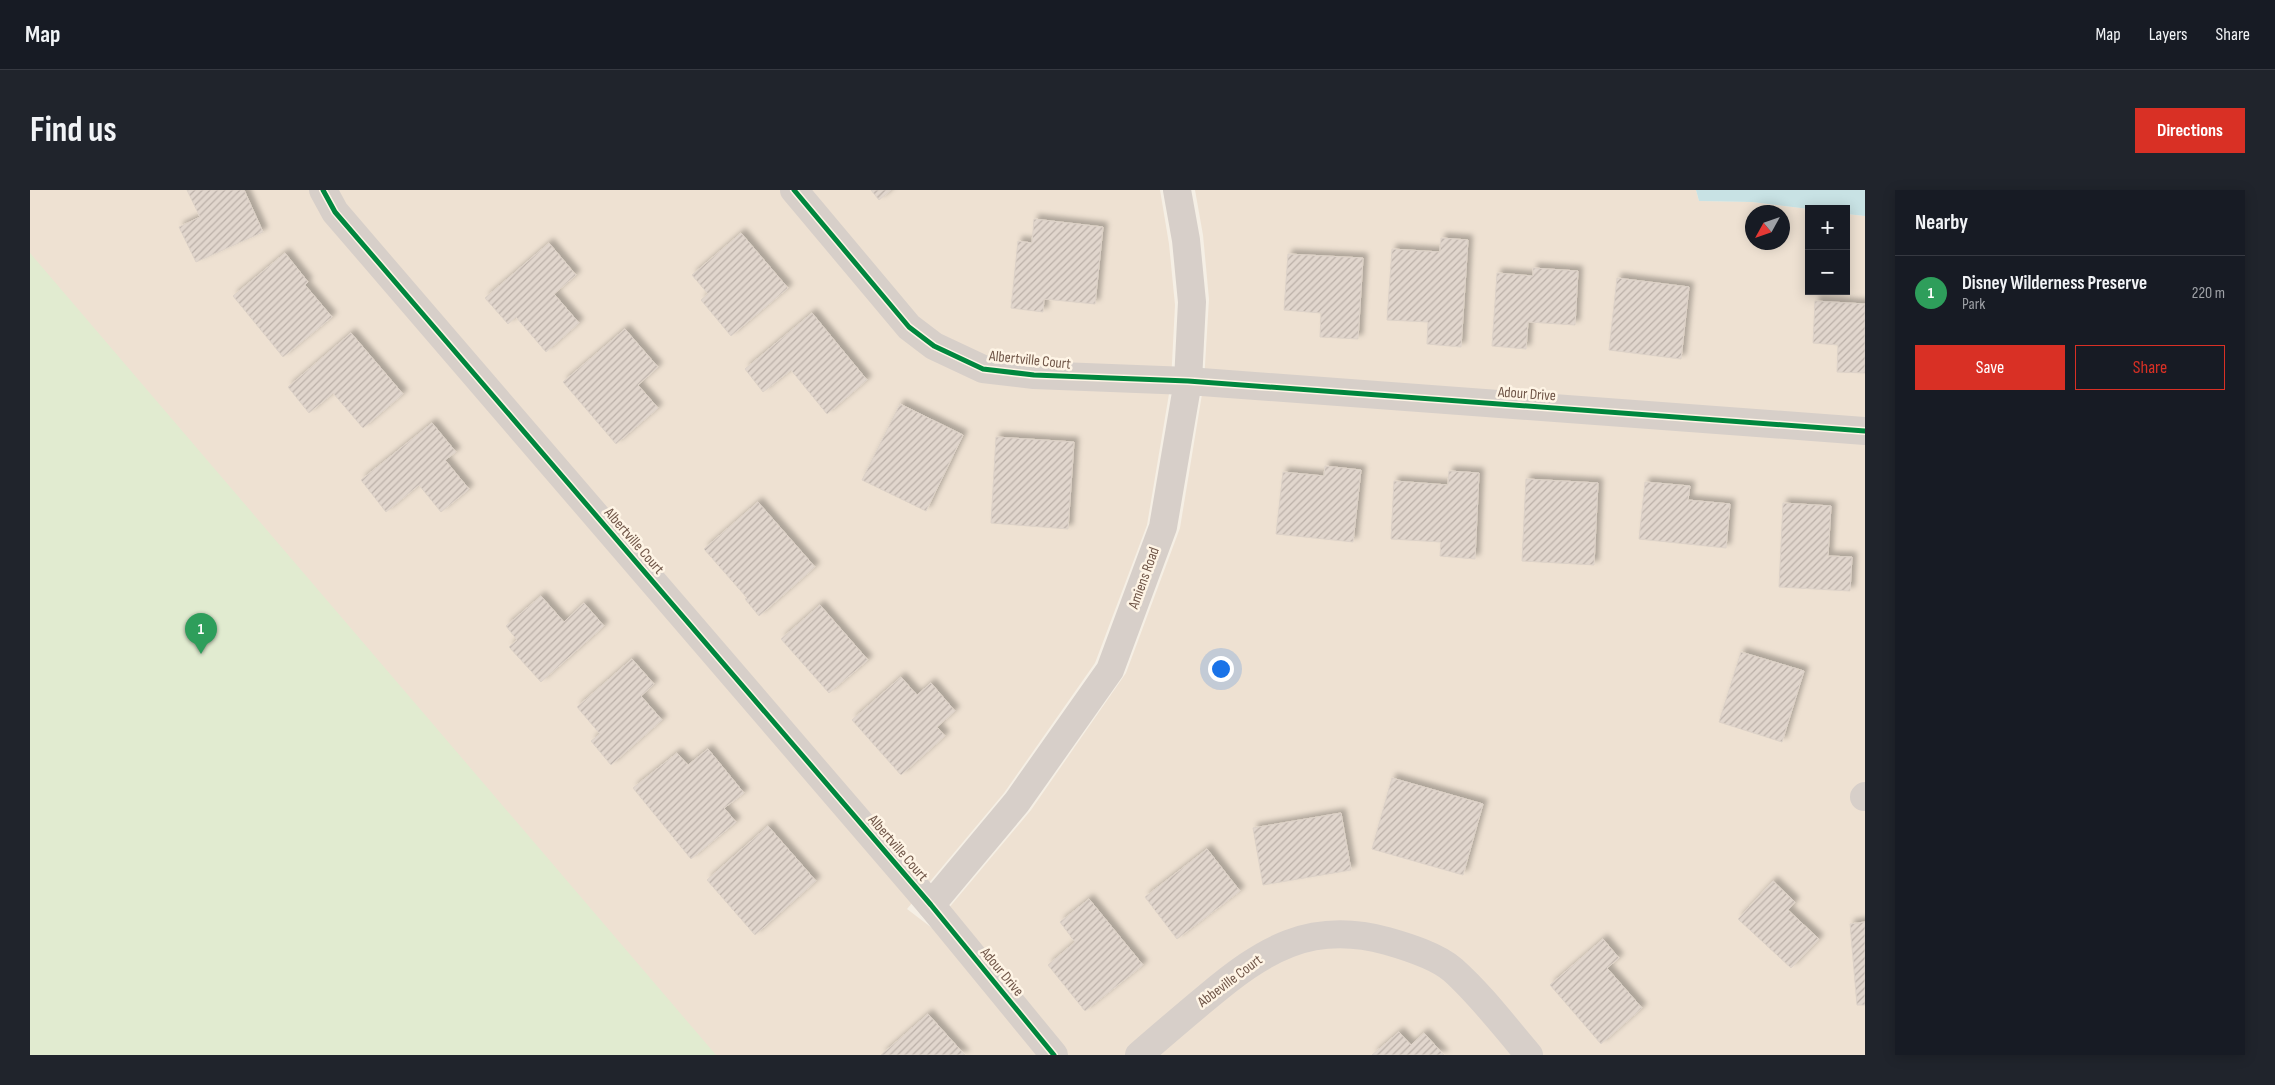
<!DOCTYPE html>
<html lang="en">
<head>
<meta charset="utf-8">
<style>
  :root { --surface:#171b24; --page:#20242c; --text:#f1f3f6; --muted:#9ea1a6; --line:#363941; --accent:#d93025 }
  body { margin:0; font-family:"Sofia Sans Condensed",sans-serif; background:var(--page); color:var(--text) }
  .controls { position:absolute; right:15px; top:15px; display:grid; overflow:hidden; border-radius:0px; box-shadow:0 2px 12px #0003 }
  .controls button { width:45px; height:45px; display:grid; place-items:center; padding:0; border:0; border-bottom:1px solid var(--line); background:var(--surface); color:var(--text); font:25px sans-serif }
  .compass { position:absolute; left:1715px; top:15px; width:45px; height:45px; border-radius:50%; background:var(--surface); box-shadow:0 2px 12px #0003; rotate:230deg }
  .you { position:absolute; left:1190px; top:478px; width:18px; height:18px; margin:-12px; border:4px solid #fff; border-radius:50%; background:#1a73e8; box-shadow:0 0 0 8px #1a73e833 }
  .badge { display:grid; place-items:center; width:32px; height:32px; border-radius:50%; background:var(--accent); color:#fff; font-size:16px; font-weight:700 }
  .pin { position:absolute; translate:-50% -41px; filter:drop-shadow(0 1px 2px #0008) }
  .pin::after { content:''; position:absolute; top:26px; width:18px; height:15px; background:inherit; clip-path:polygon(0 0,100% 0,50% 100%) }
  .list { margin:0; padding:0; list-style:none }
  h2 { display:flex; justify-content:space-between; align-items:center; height:65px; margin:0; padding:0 20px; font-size:21px }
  h2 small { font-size:16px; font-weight:400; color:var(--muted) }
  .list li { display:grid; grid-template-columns:32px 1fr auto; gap:15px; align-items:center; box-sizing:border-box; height:75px; padding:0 20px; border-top:1px solid var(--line) }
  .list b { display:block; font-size:19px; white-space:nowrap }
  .list p { margin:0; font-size:16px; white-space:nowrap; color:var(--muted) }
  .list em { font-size:16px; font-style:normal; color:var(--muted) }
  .actions { display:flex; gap:10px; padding:15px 20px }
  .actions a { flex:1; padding:11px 0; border:1px solid var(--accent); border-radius:0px; text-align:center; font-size:18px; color:var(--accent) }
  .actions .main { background:var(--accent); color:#fff }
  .map { position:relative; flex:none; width:1835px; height:865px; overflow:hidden; border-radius:0px }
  header { display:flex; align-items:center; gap:30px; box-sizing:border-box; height:70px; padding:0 25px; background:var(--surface); border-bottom:1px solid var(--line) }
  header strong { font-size:24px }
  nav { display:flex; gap:28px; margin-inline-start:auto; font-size:18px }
  .intro { display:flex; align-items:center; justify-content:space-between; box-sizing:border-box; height:120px; padding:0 30px }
  h1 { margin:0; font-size:35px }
  .button { padding:12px 22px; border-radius:0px; background:var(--accent); color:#fff; font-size:18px; font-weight:700 }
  main { display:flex; gap:30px; padding:0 30px }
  aside { flex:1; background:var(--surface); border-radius:0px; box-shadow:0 2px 12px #0003 }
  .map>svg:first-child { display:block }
  .residential { fill:#eee1d2; fill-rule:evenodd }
  .park { fill:#e1ebd0 }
  .water { fill:#c8e2e4 }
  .building { fill:url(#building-hatch); stroke:#ddd2c8; filter:url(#shadow) }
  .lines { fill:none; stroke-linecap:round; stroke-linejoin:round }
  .minor { stroke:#d7cfc9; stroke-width:28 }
  .tertiary { stroke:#d7cfc9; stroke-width:28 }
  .cycleway-casing { stroke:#fef4e5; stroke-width:8 }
  .cycleway { stroke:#00873e; stroke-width:5 }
  .labels { text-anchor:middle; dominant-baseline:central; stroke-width:5; stroke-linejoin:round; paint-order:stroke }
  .street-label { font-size:15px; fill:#705648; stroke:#fef4e5 }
</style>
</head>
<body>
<header>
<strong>Map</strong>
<nav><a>Map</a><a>Layers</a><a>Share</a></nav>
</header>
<div class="intro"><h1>Find us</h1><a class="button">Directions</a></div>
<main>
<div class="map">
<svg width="1835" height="865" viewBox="0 0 1835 865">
  <defs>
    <pattern id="building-hatch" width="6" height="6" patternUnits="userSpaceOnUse" patternTransform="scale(1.25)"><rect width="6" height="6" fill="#e1d6cd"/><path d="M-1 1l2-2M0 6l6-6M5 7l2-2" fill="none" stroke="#bbb0a8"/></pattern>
    <filter id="shadow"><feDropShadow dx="4.5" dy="-4.5" stdDeviation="2.5" flood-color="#0004"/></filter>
  </defs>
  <rect width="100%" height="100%" fill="#f5efe5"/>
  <path class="residential" d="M0,0H1130L1139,54L1145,115L1141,192L1117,335L1065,473L974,603L877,719L902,738L1001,620L1096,483L1150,338L1174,192L1179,109L1173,45L1165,0H1666L1669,11L1722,12L1779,19V101H1816V24L1835,26V865H669L0,80ZM1722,22H1752V52H1722Z"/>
  <polygon class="park" points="0,63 686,865 0,865"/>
  <polygon class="water" points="1666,0 1835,0 1835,26 1816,24 1816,19 1779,19 1722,12 1669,11"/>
  <g class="building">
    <polygon points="157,0 214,0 233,42 166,72 149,37 170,27"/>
    <polygon points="841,0 861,0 849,10"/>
    <polygon points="1004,29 1073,37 1065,114 1014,109 1013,122 981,118 988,51 1002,53"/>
    <polygon points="711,43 758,98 701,146 671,110 678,104 662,85"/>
    <polygon points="1411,48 1438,50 1431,157 1397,154 1398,132 1357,130 1362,59 1410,62"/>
    <polygon points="519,53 546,85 524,104 549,133 516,162 486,127 478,134 455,108"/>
    <polygon points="255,63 278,92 275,95 302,127 253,167 203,106"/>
    <polygon points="1258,64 1333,68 1328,149 1290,147 1291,123 1254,120"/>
    <polygon points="1503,78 1548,81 1545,135 1498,132 1496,159 1462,156 1467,83 1503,86"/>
    <polygon points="1587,88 1659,97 1651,169 1579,160"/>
    <polygon points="1785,111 1835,114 1835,183 1807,182 1808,155 1783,153"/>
    <polygon points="782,123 837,190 797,224 761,180 733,202 715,179"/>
    <polygon points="595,139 628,177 608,195 628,218 586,254 533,192"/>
    <polygon points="321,143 373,204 333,238 303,203 279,223 258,197"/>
    <polygon points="870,214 933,245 896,321 832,290"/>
    <polygon points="402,233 426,262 415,270 439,299 411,322 389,295 356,322 331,290"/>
    <polygon points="966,247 1044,252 1038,339 961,333"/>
    <polygon points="1295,276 1331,280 1323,352 1246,344 1253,282 1294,286"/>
    <polygon points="1419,281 1449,283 1445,369 1410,366 1411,352 1361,349 1364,291 1418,295"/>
    <polygon points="1496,289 1568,293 1564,375 1492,371"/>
    <polygon points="1615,292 1660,296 1658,310 1700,314 1696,358 1609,349"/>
    <polygon points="728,312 785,377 729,426 715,409 717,408 674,359"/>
    <polygon points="1753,313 1801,316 1798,366 1822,367 1820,401 1749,397"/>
    <polygon points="511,406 534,432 554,413 574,436 511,492 479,457 487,450 476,436"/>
    <polygon points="790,415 838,470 799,503 751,449"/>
    <polygon points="1711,462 1774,481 1752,552 1689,532"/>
    <polygon points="602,469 624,494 611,506 632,530 581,575 561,551 570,544 547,517"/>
    <polygon points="871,487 887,505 901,493 925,521 907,537 915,546 871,585 822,530"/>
    <polygon points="678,559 714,603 694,618 706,632 661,669 603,598 647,563 658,575"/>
    <polygon points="1362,588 1453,614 1433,685 1342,659"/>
    <polygon points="1311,623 1321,680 1233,695 1223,638"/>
    <polygon points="738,636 786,691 725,745 677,690"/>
    <polygon points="1177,659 1210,701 1147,749 1115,707"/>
    <polygon points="1743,691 1765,712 1758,720 1789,749 1761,778 1708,729"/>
    <polygon points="1059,709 1113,775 1055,821 1018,775 1045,752 1030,732"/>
    <polygon points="1835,732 1835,815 1827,815 1820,734"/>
    <polygon points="1573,749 1589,768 1577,778 1612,818 1571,854 1520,795"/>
    <polygon points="898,824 935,865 851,865"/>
    <polygon points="1369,842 1381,855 1394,843 1414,865 1342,865"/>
  </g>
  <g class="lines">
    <g class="minor">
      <polyline points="293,0 305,22 901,715 1024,865"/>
      <polyline points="764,0 879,137 904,156 953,179 1004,185 1158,191 1835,241"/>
      <polyline points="1834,607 1835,606"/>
      <path d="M1109,865C1131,846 1153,827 1176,808C1233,760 1280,730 1357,751C1378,757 1407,766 1423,780C1451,805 1475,837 1499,865"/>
    </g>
    <polyline class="tertiary" points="901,715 987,612 1080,480 1133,337 1158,191 1162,112 1156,50 1147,0"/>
    <defs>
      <g id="cycleway">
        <polyline points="293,0 305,22 901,715 1024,865"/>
        <polyline points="764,0 879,137 904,156 953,179 1004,185 1158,191 1835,241"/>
      </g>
    </defs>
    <use href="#cycleway" class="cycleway-casing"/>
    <use href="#cycleway" class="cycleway"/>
  </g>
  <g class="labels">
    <g class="street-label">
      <text transform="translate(1000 170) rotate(6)">Albertville Court</text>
      <text transform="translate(1497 204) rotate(4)">Adour Drive</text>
      <text transform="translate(604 351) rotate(49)">Albertville Court</text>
      <text transform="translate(1114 388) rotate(-70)">Amiens Road</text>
      <text transform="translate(868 658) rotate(49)">Albertville Court</text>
      <text transform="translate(972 782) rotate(50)">Adour Drive</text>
      <text transform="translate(1200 791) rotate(-37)">Abbeville Court</text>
    </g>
  </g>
</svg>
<div class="controls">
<button>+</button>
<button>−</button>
</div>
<svg class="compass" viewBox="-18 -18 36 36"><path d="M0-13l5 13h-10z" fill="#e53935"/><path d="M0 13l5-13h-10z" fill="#9ea1a6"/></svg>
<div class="you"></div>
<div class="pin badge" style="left:171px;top:464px;background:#2e9e5b">1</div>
</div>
<aside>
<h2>Nearby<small></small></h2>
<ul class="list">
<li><span class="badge" style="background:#2e9e5b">1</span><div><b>Disney Wilderness Preserve</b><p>Park</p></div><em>220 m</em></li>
</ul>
<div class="actions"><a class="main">Save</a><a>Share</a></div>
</aside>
</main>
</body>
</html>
